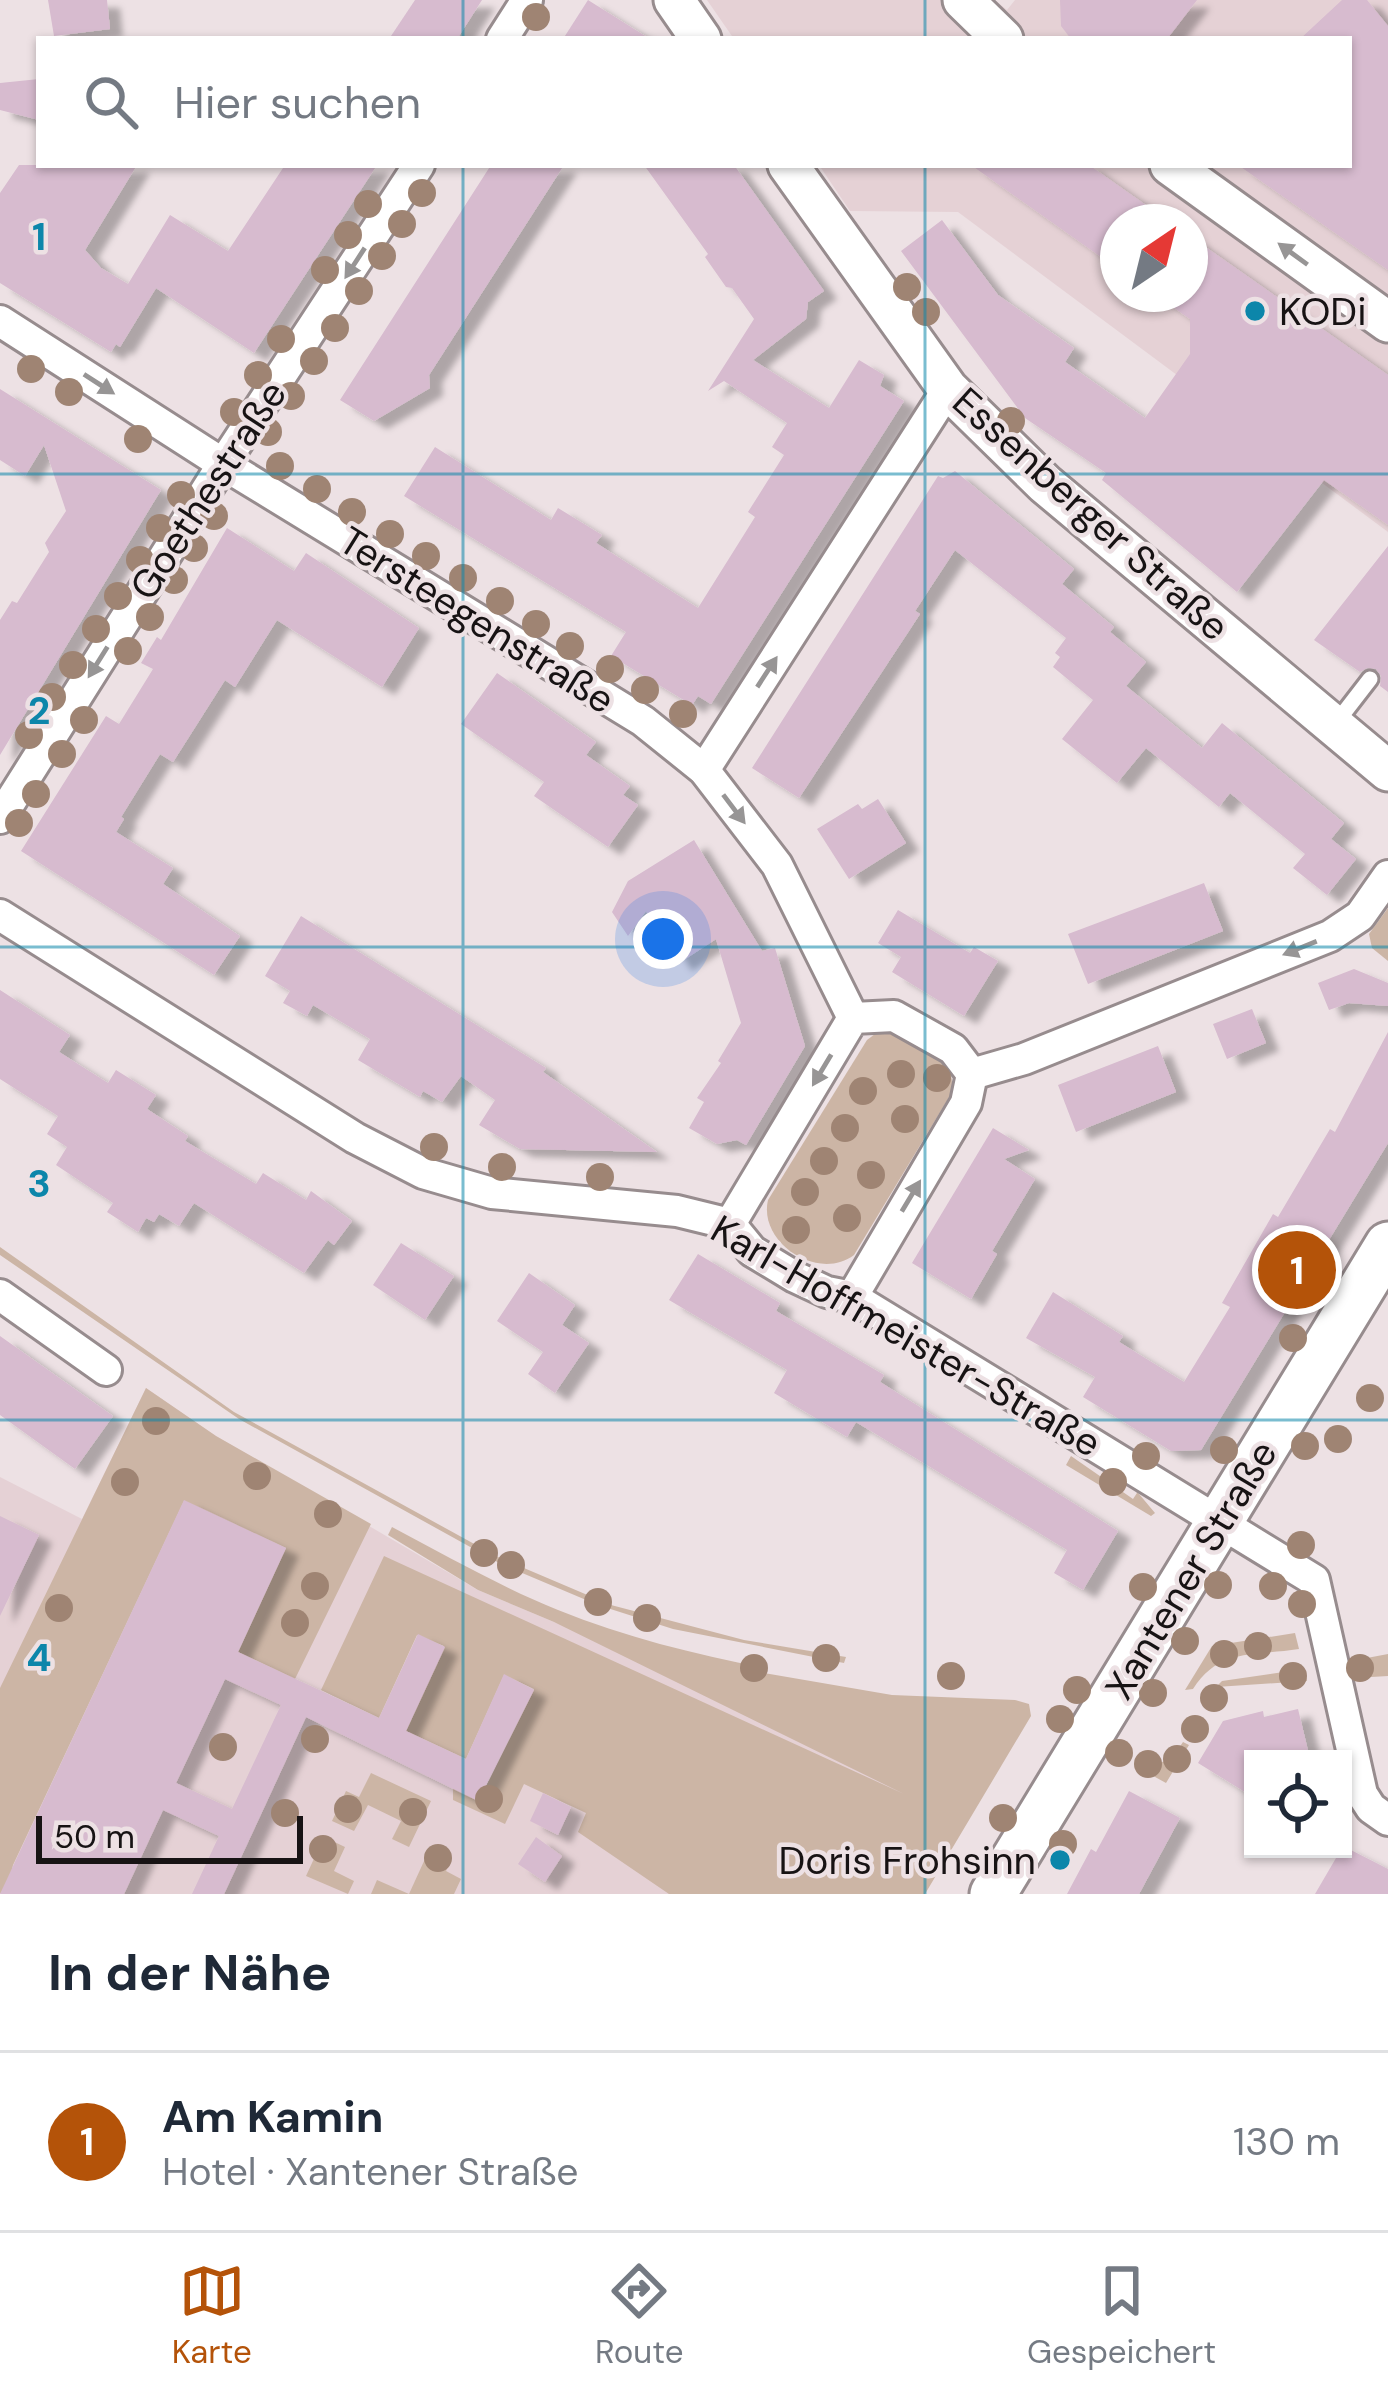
<!DOCTYPE html>
<html lang="de">
<head>
<meta charset="utf-8">
<style>
  :root { --surface:#fff; --page:#f2f2f3; --text:#1f2937; --muted:#747a83; --line:#e0e1e3; --accent:#b45309 }
  body { margin:0; font-family:"DM Sans",sans-serif; background:var(--page); color:var(--text) }
  .controls { position:absolute; right:36px; bottom:36px; display:grid; overflow:hidden; border-radius:0px; box-shadow:0 3px 9px #0004 }
  .controls button { width:108px; height:108px; display:grid; place-items:center; padding:0; border:0; border-bottom:3px solid var(--line); background:var(--surface); color:var(--text); font:60px sans-serif }
  .compass { position:absolute; left:1100px; top:204px; width:108px; height:108px; border-radius:50%; background:var(--surface); box-shadow:0 3px 9px #0004; rotate:35deg }
  .scale { position:absolute; left:36px; bottom:30px; width:267px; box-sizing:border-box; padding-left:12px; border:6px solid #171314; border-top:0; font-size:33px; line-height:42px; white-space:nowrap; color:#171314; -webkit-text-stroke:9px #ede1e4; paint-order:stroke }
  .you { position:absolute; left:663px; top:939px; width:42px; height:42px; margin:-30px; border:9px solid #fff; border-radius:50%; background:#1a73e8; box-shadow:0 0 0 18px #1a73e833 }
  .badge { display:grid; place-items:center; width:78px; height:78px; border-radius:50%; background:var(--accent); color:#fff; font-size:39px; font-weight:700 }
  .pin { position:absolute; translate:-50% -50%; border:6px solid #fff; box-shadow:0 3px 12px #0006 }
  .list { margin:0; padding:0; list-style:none }
  h2 { display:flex; justify-content:space-between; align-items:center; height:156px; margin:0; padding:0 48px; font-size:51px }
  h2 small { font-size:39px; font-weight:400; color:var(--muted) }
  .list li { display:grid; grid-template-columns:78px 1fr auto; gap:36px; align-items:center; box-sizing:border-box; height:180px; padding:0 48px; border-top:3px solid var(--line) }
  .list b { display:block; font-size:45px; white-space:nowrap }
  .list p { margin:0; font-size:39px; white-space:nowrap; color:var(--muted) }
  .list em { font-size:39px; font-style:normal; color:var(--muted) }
  .icon { flex:none; width:66px; height:66px; fill:none; stroke:currentColor; stroke-width:2; stroke-linecap:round; stroke-linejoin:round }
  .map { position:relative; flex:none; width:1388px; height:1894px; overflow:hidden }
  .search { position:absolute; background:var(--surface); box-shadow:0 3px 9px #0004; left:36px; right:36px; top:36px; height:132px; display:flex; align-items:center; gap:30px; box-sizing:border-box; padding:0 42px; border-radius:0px; color:var(--muted); font-size:45px }
  .sheet { height:336px; background:var(--surface) }
  nav { display:flex; justify-content:space-around; align-items:center; box-sizing:border-box; height:168px; border-top:3px solid var(--line); background:var(--surface); font-size:33px; color:var(--muted) }
  nav a { display:grid; justify-items:center; gap:6px }
  nav .on { color:var(--accent) }
  .map>svg:first-child { display:block }
  .built { fill:#e5d1d5; fill-rule:evenodd }
  .green { fill:#ccb5a5 }
  .building { fill:#d7bbcf; fill-rule:evenodd; filter:url(#shadow) }
  .lines { fill:none; stroke-linecap:round; stroke-linejoin:round }
  .service-casing { stroke:#978c8e; stroke-width:21 }
  .minor-casing { stroke:#978c8e; stroke-width:36 }
  .tertiary-casing { stroke:#978c8e; stroke-width:45 }
  .secondary-casing { stroke:#978c8e; stroke-width:51 }
  .service { stroke:#fff; stroke-width:15 }
  .minor { stroke:#fff; stroke-width:30 }
  .tertiary { stroke:#fff; stroke-width:39 }
  .secondary { stroke:#fff; stroke-width:45 }
  .tree { fill:#9f8473 }
  .oneway { fill:#979595 }
  .grid { fill:none; stroke:#0c86aa; stroke-width:3; stroke-opacity:0.55 }
  .poi-dot { fill:#0c86aa; stroke:#ede1e4; stroke-width:4.5 }
  .labels { text-anchor:middle; dominant-baseline:central; stroke-width:9; stroke-linejoin:round; paint-order:stroke }
  .poi-label { font-size:39px; fill:#171314; stroke:#ede1e4; text-anchor:start }
  .street-label { font-size:39px; fill:#171314; stroke:#ede1e4 }
  .grid-label { font-size:39px; text-anchor:middle; font-weight:bold; fill:#0c86aa; stroke:#ede1e4; stroke-width:9; stroke-linejoin:round; paint-order:stroke }
</style>
</head>
<body>
<div class="map">
<svg width="1388" height="1894" viewBox="0 0 1388 1894">
  <defs>
    <filter id="shadow"><feDropShadow dx="13" dy="8" stdDeviation="3" flood-color="#0004"/></filter>
  </defs>
  <rect width="100%" height="100%" fill="#ede1e4"/>
  <g class="built">
    <path d="M707,0H995L1007,10L1015,0H1388V532L958,212L850,211L819,165H1349V39H734ZM1118,222H1190V294H1118Z"/>
    <polygon points="146,1388 216,1436 478,1590 554,1622 977,1767 914,1894 0,1894 0,1477 82,1519"/>
  </g>
  <g class="green">
    <polygon points="1388,908 1388,961 1372,948 1369,934"/>
    <path d="M891,1032C919,1041 960,1060 951,1094L854,1255C818,1282 758,1243 768,1200L867,1040L875,1034Z"/>
    <polygon points="0,1247 234,1412 498,1557 611,1605 744,1640 846,1657 844,1663 673,1629 598,1605 501,1564 239,1419 0,1255"/>
    <polygon points="146,1388 216,1436 371,1524 295,1679 238,1652 286,1548 184,1501 13,1865 6,1894 0,1893 0,1688"/>
    <polygon points="1071,1456 1133,1499 1137,1493 1134,1488 1155,1513 1151,1516 1066,1465"/>
    <path d="M392,1527C447,1556 501,1587 558,1610C625,1637 694,1654 764,1668V1673L892,1695L1015,1700L1029,1704L1031,1716L925,1894H669L578,1832L586,1813L524,1784L505,1824L453,1800V1786L479,1801L534,1689L504,1675L466,1759L406,1731L444,1646L417,1635L379,1718L321,1690L384,1556L904,1794L554,1622L478,1590L388,1535Z"/>
    <path d="M1295,1633L1299,1649C1254,1656 1219,1648 1193,1689L1185,1690L1212,1646Z"/>
    <polygon points="1388,1654 1388,1676 1355,1678 1351,1661"/>
    <polygon points="1304,1669 1307,1681 1216,1687 1222,1681"/>
    <polygon points="1183,1742 1189,1745 1166,1783 1137,1767 1146,1753 1161,1762 1170,1761"/>
    <polygon points="371,1773 431,1801 409,1847 392,1839 401,1821 368,1805 354,1831 332,1821 346,1791 359,1797"/>
    <polygon points="324,1837 345,1847 334,1871 354,1881 348,1894 306,1876"/>
    <polygon points="430,1848 452,1858 446,1871 461,1879 454,1894 371,1894 377,1880 409,1894"/>
  </g>
  <g class="building">
    <polygon points="48,0 107,0 110,29 54,36"/>
    <polygon points="415,0 482,0 457,39 389,39"/>
    <polygon points="588,0 650,39 563,39"/>
    <polygon points="1060,0 1197,0 1167,39 1071,39 1061,26"/>
    <polygon points="1342,0 1367,0 1388,26 1388,270 1238,165 1349,165 1349,39 1300,39"/>
    <polygon points="39,79 39,120 0,110 0,83"/>
    <polygon points="19,165 137,165 85,250 101,268 128,284 170,215 228,251 285,165 377,165 254,353 156,288 120,347 116,344 111,352 0,283 0,193"/>
    <polygon points="491,165 564,165 429,375 430,388 374,421 340,400"/>
    <polygon points="644,165 734,165 824,291 808,302 806,319 753,360 829,408 859,360 884,375 880,386 904,401 711,704 698,696 692,705 611,656 626,632 404,496 435,447 551,520 558,508 602,535 596,543 698,608 755,517 748,512 784,455 772,447 787,423 724,381 708,391 754,319 732,288 726,287 705,257 708,254"/>
    <polygon points="971,165 1089,165 1170,222 1118,222 1118,269"/>
    <polygon points="942,220 998,295 1074,348 1065,362 1145,418 1190,354 1190,319 1154,294 1190,294 1190,236 1388,375 1388,525 1324,480 1237,592 1102,480 1106,473 1025,418 901,251"/>
    <polygon points="0,389 161,490 0,755 0,620 12,601 17,603 49,552 45,543 66,511 44,445 25,476 0,460"/>
    <polygon points="955,471 1074,569 1062,584 1114,627 1110,632 1146,662 1126,686 1202,748 1222,723 1344,823 1331,839 1356,859 1327,895 1293,868 1305,854 1230,793 1219,807 1146,748 1117,783 1062,739 1093,700 1053,667 1060,657 1055,653 1066,638 955,550 915,611 920,614 799,798 752,768 938,476 943,478"/>
    <polygon points="227,528 294,571 306,553 419,628 382,687 277,620 235,687 225,680 173,762 160,754 121,817 124,819 116,832 173,868 163,884 240,936 214,975 21,851 106,716 119,724 153,669 141,663 157,637 161,640"/>
    <polygon points="1388,546 1388,692 1380,686 1381,676 1376,669 1367,668 1360,672 1314,640"/>
    <polygon points="497,673 596,742 586,755 630,786 623,795 638,805 608,847 534,796 544,782 461,724"/>
    <polygon points="878,799 906,843 849,879 817,829 858,804 862,809"/>
    <polygon points="694,840 762,951 775,948 805,1046 746,1145 737,1140 717,1144 689,1128 704,1102 697,1098 721,1063 718,1061 741,1023 716,939 679,963 646,911 628,936 612,912 628,881"/>
    <polygon points="1204,883 1223,931 1088,984 1068,934"/>
    <polygon points="898,910 970,953 974,947 998,961 964,1016 892,972 901,957 878,943"/>
    <polygon points="301,916 546,1068 543,1072 657,1152 520,1149 479,1125 495,1100 461,1076 442,1102 423,1091 420,1097 358,1060 370,1039 313,1005 307,1016 283,1003 290,991 265,976"/>
    <polygon points="1354,969 1388,983 1388,1006 1349,1003 1329,1010 1318,983"/>
    <polygon points="0,990 70,1035 59,1052 108,1083 116,1070 156,1095 147,1109 188,1136 185,1141 256,1184 263,1173 306,1200 311,1191 352,1221 334,1245 328,1240 304,1273 194,1203 179,1226 159,1214 154,1222 146,1218 138,1232 107,1212 113,1203 56,1165 67,1147 47,1134 58,1116 0,1079"/>
    <polygon points="1252,1009 1266,1043 1227,1059 1213,1024"/>
    <polygon points="1388,1032 1388,1143 1201,1450 1171,1451 1083,1397 1095,1377 1026,1338 1053,1292 1123,1336 1119,1342 1184,1382 1230,1307 1222,1303 1273,1214 1278,1217 1330,1129 1335,1132"/>
    <polygon points="1158,1046 1176,1092 1076,1132 1058,1085"/>
    <polygon points="993,1128 1029,1150 1004,1159 1035,1179 992,1251 997,1254 971,1299 912,1263"/>
    <polygon points="401,1243 454,1276 425,1320 373,1285"/>
    <polygon points="698,1254 780,1303 776,1311 884,1375 880,1382 1118,1531 1083,1590 1054,1573 1067,1550 856,1422 847,1437 774,1393 787,1370 669,1300"/>
    <polygon points="529,1273 575,1305 562,1325 589,1343 555,1393 528,1374 543,1352 497,1321"/>
    <polygon points="0,1336 113,1416 75,1469 0,1415"/>
    <path d="M184,1500L286,1548L238,1652L379,1718L418,1634L445,1647L406,1731L466,1759L504,1674L534,1690L478,1801L306,1717L224,1894H192L219,1836L163,1810L124,1894H0ZM225,1679L281,1705L232,1809L176,1783Z"/>
    <polygon points="0,1516 39,1535 0,1616"/>
    <polygon points="1298,1709 1310,1759 1253,1759 1253,1797 1198,1763 1223,1721 1263,1711 1264,1717"/>
    <polygon points="1129,1791 1180,1818 1139,1894 1067,1894 1091,1849 1096,1852"/>
    <polygon points="543,1793 571,1807 558,1835 530,1821"/>
    <polygon points="536,1837 562,1856 545,1882 518,1864"/>
    <polygon points="1343,1846 1388,1869 1388,1894 1315,1894"/>
  </g>
  <g class="lines">
    <defs>
      <polyline id="service" points="1336,723 1370,679"/>
      <g id="minor">
        <polyline points="502,39 527,0"/>
        <polyline points="0,321 223,464 643,721 704,770 777,865 853,1018"/>
        <polyline points="704,770 948,389"/>
        <polyline points="0,818 223,464 419,165"/>
        <polyline points="0,915 355,1138 423,1173 492,1193 677,1211 730,1224 752,1251 795,1277 827,1292 852,1297 1314,1580 1362,1794 1371,1808 1388,1820"/>
        <polyline points="972,1074 1024,1059 1330,936 1360,916 1388,876"/>
        <polyline points="730,1224 853,1018 894,1016 953,1049 972,1074 966,1103 852,1297"/>
        <polyline points="0,1295 106,1370"/>
      </g>
      <g id="tertiary">
        <polyline points="674,0 701,39"/>
        <polyline points="963,0 1003,39"/>
        <polyline points="788,165 948,389 1045,484 1388,771"/>
        <polyline points="1170,165 1388,322"/>
      </g>
      <polyline id="secondary" points="993,1894 1388,1245"/>
    </defs>
    <use href="#service" class="service-casing"/>
    <use href="#minor" class="minor-casing"/>
    <use href="#tertiary" class="tertiary-casing"/>
    <use href="#secondary" class="secondary-casing"/>
    <use href="#service" class="service"/>
    <use href="#minor" class="minor"/>
    <use href="#tertiary" class="tertiary"/>
    <use href="#secondary" class="secondary"/>
  </g>
  <g class="tree">
    <circle cx="536" cy="17" r="14"/>
    <circle cx="422" cy="193" r="14"/>
    <circle cx="368" cy="204" r="14"/>
    <circle cx="402" cy="224" r="14"/>
    <circle cx="348" cy="235" r="14"/>
    <circle cx="382" cy="256" r="14"/>
    <circle cx="325" cy="270" r="14"/>
    <circle cx="907" cy="287" r="14"/>
    <circle cx="359" cy="291" r="14"/>
    <circle cx="926" cy="312" r="14"/>
    <circle cx="335" cy="328" r="14"/>
    <circle cx="281" cy="339" r="14"/>
    <circle cx="314" cy="361" r="14"/>
    <circle cx="31" cy="369" r="14"/>
    <circle cx="258" cy="375" r="14"/>
    <circle cx="69" cy="392" r="14"/>
    <circle cx="291" cy="396" r="14"/>
    <circle cx="234" cy="412" r="14"/>
    <circle cx="1011" cy="421" r="14"/>
    <circle cx="268" cy="432" r="14"/>
    <circle cx="138" cy="439" r="14"/>
    <circle cx="280" cy="466" r="14"/>
    <circle cx="317" cy="489" r="14"/>
    <circle cx="181" cy="495" r="14"/>
    <circle cx="352" cy="512" r="14"/>
    <circle cx="214" cy="516" r="14"/>
    <circle cx="160" cy="528" r="14"/>
    <circle cx="390" cy="534" r="14"/>
    <circle cx="194" cy="548" r="14"/>
    <circle cx="426" cy="556" r="14"/>
    <circle cx="140" cy="560" r="14"/>
    <circle cx="463" cy="578" r="14"/>
    <circle cx="174" cy="580" r="14"/>
    <circle cx="118" cy="596" r="14"/>
    <circle cx="500" cy="601" r="14"/>
    <circle cx="150" cy="617" r="14"/>
    <circle cx="536" cy="624" r="14"/>
    <circle cx="96" cy="629" r="14"/>
    <circle cx="570" cy="646" r="14"/>
    <circle cx="128" cy="651" r="14"/>
    <circle cx="73" cy="665" r="14"/>
    <circle cx="610" cy="669" r="14"/>
    <circle cx="645" cy="690" r="14"/>
    <circle cx="52" cy="697" r="14"/>
    <circle cx="683" cy="714" r="14"/>
    <circle cx="84" cy="720" r="14"/>
    <circle cx="29" cy="735" r="14"/>
    <circle cx="62" cy="754" r="14"/>
    <circle cx="36" cy="794" r="14"/>
    <circle cx="19" cy="823" r="14"/>
    <circle cx="901" cy="1074" r="14"/>
    <circle cx="937" cy="1078" r="14"/>
    <circle cx="863" cy="1091" r="14"/>
    <circle cx="905" cy="1119" r="14"/>
    <circle cx="845" cy="1128" r="14"/>
    <circle cx="434" cy="1147" r="14"/>
    <circle cx="824" cy="1161" r="14"/>
    <circle cx="502" cy="1167" r="14"/>
    <circle cx="871" cy="1175" r="14"/>
    <circle cx="600" cy="1177" r="14"/>
    <circle cx="805" cy="1192" r="14"/>
    <circle cx="847" cy="1218" r="14"/>
    <circle cx="796" cy="1230" r="14"/>
    <circle cx="1293" cy="1338" r="14"/>
    <circle cx="1370" cy="1398" r="14"/>
    <circle cx="156" cy="1421" r="14"/>
    <circle cx="1338" cy="1439" r="14"/>
    <circle cx="1305" cy="1446" r="14"/>
    <circle cx="1224" cy="1450" r="14"/>
    <circle cx="1146" cy="1456" r="14"/>
    <circle cx="257" cy="1476" r="14"/>
    <circle cx="125" cy="1482" r="14"/>
    <circle cx="1113" cy="1482" r="14"/>
    <circle cx="328" cy="1514" r="14"/>
    <circle cx="1301" cy="1545" r="14"/>
    <circle cx="484" cy="1553" r="14"/>
    <circle cx="511" cy="1565" r="14"/>
    <circle cx="1218" cy="1585" r="14"/>
    <circle cx="315" cy="1586" r="14"/>
    <circle cx="1273" cy="1586" r="14"/>
    <circle cx="1143" cy="1587" r="14"/>
    <circle cx="598" cy="1602" r="14"/>
    <circle cx="1302" cy="1604" r="14"/>
    <circle cx="59" cy="1608" r="14"/>
    <circle cx="647" cy="1618" r="14"/>
    <circle cx="295" cy="1623" r="14"/>
    <circle cx="1185" cy="1641" r="14"/>
    <circle cx="1258" cy="1646" r="14"/>
    <circle cx="1224" cy="1654" r="14"/>
    <circle cx="826" cy="1658" r="14"/>
    <circle cx="754" cy="1668" r="14"/>
    <circle cx="1360" cy="1668" r="14"/>
    <circle cx="951" cy="1676" r="14"/>
    <circle cx="1293" cy="1676" r="14"/>
    <circle cx="1077" cy="1690" r="14"/>
    <circle cx="1153" cy="1693" r="14"/>
    <circle cx="1214" cy="1698" r="14"/>
    <circle cx="1060" cy="1719" r="14"/>
    <circle cx="1195" cy="1729" r="14"/>
    <circle cx="315" cy="1739" r="14"/>
    <circle cx="223" cy="1747" r="14"/>
    <circle cx="1119" cy="1753" r="14"/>
    <circle cx="1177" cy="1759" r="14"/>
    <circle cx="1148" cy="1764" r="14"/>
    <circle cx="489" cy="1799" r="14"/>
    <circle cx="348" cy="1809" r="14"/>
    <circle cx="413" cy="1812" r="14"/>
    <circle cx="285" cy="1813" r="14"/>
    <circle cx="1003" cy="1818" r="14"/>
    <circle cx="1063" cy="1844" r="14"/>
    <circle cx="323" cy="1849" r="14"/>
    <circle cx="438" cy="1858" r="14"/>
  </g>
  <defs><path id="oneway-solid" d="M-6-.8H1V-3.2L6.5 0L1 3.2V.8H-6Z" transform="scale(3)"/></defs>
  <g class="oneway">
    <use href="#oneway-solid" transform="translate(1293 254) rotate(-144)"/>
    <use href="#oneway-solid" transform="translate(355 263) rotate(123)"/>
    <use href="#oneway-solid" transform="translate(99 384) rotate(33)"/>
    <use href="#oneway-solid" transform="translate(98 662) rotate(122)"/>
    <use href="#oneway-solid" transform="translate(767 672) rotate(-57)"/>
    <use href="#oneway-solid" transform="translate(734 809) rotate(53)"/>
    <use href="#oneway-solid" transform="translate(1300 948) rotate(158)"/>
    <use href="#oneway-solid" transform="translate(822 1070) rotate(121)"/>
    <use href="#oneway-solid" transform="translate(911 1196) rotate(-59)"/>
  </g>
  <path class="grid" d="M463,0V39M925,0V39M463,165V1894M925,165V1894M0,474H1388M0,947H1388M0,1420H1388"/>
  <g class="poi-dot">
    <circle cx="1255" cy="311" r="12"/>
    <circle cx="1060" cy="1860" r="12"/>
  </g>
  <g class="labels">
    <g class="poi-label">
      <text x="1279" y="311">KODi</text>
      <text x="1036" y="1860" text-anchor="end">Doris Frohsinn</text>
    </g>
    <g class="street-label">
      <text transform="translate(208 490) rotate(-57)">Goethestraße</text>
      <text transform="translate(1091 514) rotate(42)">Essenberger Straße</text>
      <text transform="translate(477 620) rotate(32)">Tersteegenstraße</text>
      <text transform="translate(906 1336) rotate(30)">Karl-Hoffmeister-Straße</text>
      <text transform="translate(1191 1570) rotate(-59)">Xantener Straße</text>
    </g>
  </g>
  <g class="grid-label">
    <text x="39" y="250">1</text>
    <text x="39" y="724">2</text>
    <text x="39" y="1197">3</text>
    <text x="39" y="1671">4</text>
  </g>
</svg>
<div class="controls">
<button><svg class="icon" aria-label="locate" viewBox="0 0 24 24"><circle cx="12" cy="12" r="6"/><path d="M12 2v4M12 18v4M2 12h4M18 12h4"/></svg></button>
</div>
<svg class="compass" viewBox="-18 -18 36 36"><path d="M0-13l5 13h-10z" fill="#e53935"/><path d="M0 13l5-13h-10z" fill="#747a83"/></svg>
<div class="scale">50 m</div>
<div class="you"></div>
<div class="pin badge" style="left:1297px;top:1270px">1</div>
<div class="search"><svg class="icon" aria-label="search" viewBox="0 0 24 24"><circle cx="10" cy="10" r="6"/><path d="M15 15l6 6"/></svg>Hier suchen</div>
</div>
<section class="sheet">
<h2>In der Nähe<small></small></h2>
<ul class="list">
<li><span class="badge">1</span><div><b>Am Kamin</b><p>Hotel · Xantener Straße</p></div><em>130 m</em></li>
</ul>
</section>
<nav>
<a class="on"><svg class="icon" aria-label="map" viewBox="0 0 24 24"><path d="M3 6l6-2 6 2 6-2v14l-6 2-6-2-6 2zM9 4v14M15 6v14"/></svg>Karte</a>
<a><svg class="icon" aria-label="directions" viewBox="0 0 24 24"><path d="M12 3l9 9-9 9-9-9zM9 14v-3h6M13 9l2 2-2 2"/></svg>Route</a>
<a><svg class="icon" aria-label="saved" viewBox="0 0 24 24"><path d="M7 4h10v16l-5-4-5 4z"/></svg>Gespeichert</a>
</nav>
</body>
</html>
